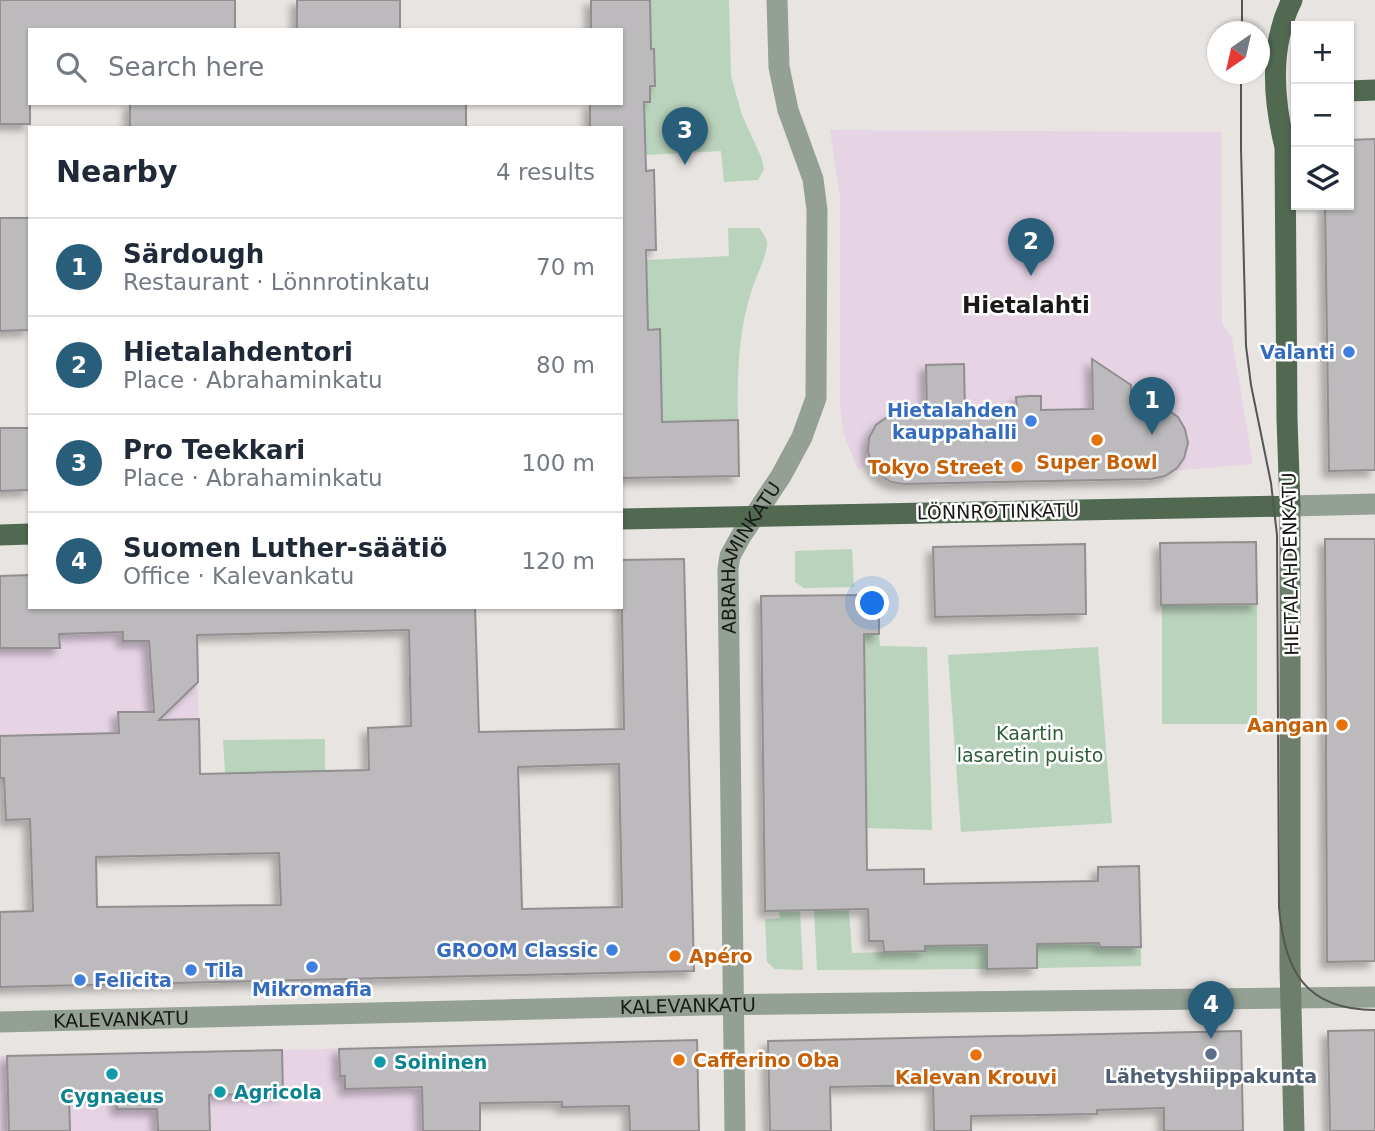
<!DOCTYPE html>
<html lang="en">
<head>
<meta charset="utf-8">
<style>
  :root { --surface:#fff; --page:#f2f2f3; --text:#1f2937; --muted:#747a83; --line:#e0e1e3; --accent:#295e7a }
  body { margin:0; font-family:"DejaVu Sans",sans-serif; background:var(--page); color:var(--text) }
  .controls { position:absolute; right:21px; top:21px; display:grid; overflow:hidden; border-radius:0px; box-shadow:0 2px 5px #0004 }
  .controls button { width:63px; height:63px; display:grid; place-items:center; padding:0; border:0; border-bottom:2px solid var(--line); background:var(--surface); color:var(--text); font:35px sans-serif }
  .compass { position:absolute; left:1207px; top:21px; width:63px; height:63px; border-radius:50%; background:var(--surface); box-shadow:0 2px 5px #0004; rotate:214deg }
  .you { position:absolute; left:873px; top:604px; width:24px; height:24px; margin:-18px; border:5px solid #fff; border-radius:50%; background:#1a73e8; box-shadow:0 0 0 10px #1a73e833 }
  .badge { display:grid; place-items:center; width:46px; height:46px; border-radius:50%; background:var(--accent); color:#fff; font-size:23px; font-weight:700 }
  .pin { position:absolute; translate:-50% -58px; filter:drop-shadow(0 2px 4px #0008) }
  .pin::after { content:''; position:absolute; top:37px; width:24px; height:21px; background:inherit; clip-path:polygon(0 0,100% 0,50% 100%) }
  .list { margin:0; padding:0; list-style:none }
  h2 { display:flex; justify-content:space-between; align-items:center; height:91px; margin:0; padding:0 28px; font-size:30px }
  h2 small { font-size:23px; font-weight:400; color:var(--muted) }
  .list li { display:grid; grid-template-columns:46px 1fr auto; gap:21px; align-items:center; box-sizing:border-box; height:98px; padding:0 28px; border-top:2px solid var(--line) }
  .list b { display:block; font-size:26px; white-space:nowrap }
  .list p { margin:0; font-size:23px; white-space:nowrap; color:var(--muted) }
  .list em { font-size:23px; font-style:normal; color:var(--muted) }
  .icon { flex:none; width:38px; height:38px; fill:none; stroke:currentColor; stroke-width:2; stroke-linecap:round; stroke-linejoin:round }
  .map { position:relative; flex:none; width:1375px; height:1131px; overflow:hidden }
  .search { position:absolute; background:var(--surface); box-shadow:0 2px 5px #0004; left:28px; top:28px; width:595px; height:77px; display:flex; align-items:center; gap:18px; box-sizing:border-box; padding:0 24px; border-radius:0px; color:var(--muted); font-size:26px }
  .panel { position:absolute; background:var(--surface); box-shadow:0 2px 5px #0004; left:28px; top:126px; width:595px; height:483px; border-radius:0px }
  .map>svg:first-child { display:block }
  .commercial { fill:#e6d4e5 }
  .green { fill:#b9d3bc }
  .building { fill:#bcbabc; stroke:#928f91; stroke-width:2; fill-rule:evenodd; filter:url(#shadow) }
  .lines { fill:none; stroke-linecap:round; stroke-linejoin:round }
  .street { stroke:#93a093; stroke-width:21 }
  .secondary { stroke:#6d7f6c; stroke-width:21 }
  .primary { stroke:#516851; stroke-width:21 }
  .tram { stroke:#565553; stroke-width:2 }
  .shop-dot { fill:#3f7fe0; stroke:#fff; stroke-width:2.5 }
  .food-dot { fill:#e8710a; stroke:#fff; stroke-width:2.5 }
  .service-dot { fill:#5c6f8a; stroke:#fff; stroke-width:2.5 }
  .culture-dot { fill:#0f9aa8; stroke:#fff; stroke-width:2.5 }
  .labels { text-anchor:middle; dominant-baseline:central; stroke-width:5; stroke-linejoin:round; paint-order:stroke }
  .shop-label { font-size:19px; font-weight:bold; fill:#366cbe; stroke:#fff; text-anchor:end }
  .food-label { font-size:19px; font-weight:bold; fill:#c56008; stroke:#fff }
  .street-label { font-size:19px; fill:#1a1918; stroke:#fff }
  .park-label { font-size:19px; fill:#2b5c35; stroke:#fff }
  .culture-label { font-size:19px; font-weight:bold; fill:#0d838f; stroke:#fff; text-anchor:start }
  .service-label { font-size:19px; font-weight:bold; fill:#4e5e75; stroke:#fff }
  .quarter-label { font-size:23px; font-weight:bold; fill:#1a1918; stroke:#fff }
</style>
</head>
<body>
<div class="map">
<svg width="1375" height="1131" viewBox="0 0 1375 1131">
  <defs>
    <filter id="shadow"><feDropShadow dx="-6" dy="6" stdDeviation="3.5" flood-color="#0004"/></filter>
  </defs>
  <rect width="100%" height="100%" fill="#e7e4e1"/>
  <g class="commercial">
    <polygon points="830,130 1221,132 1222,324 1232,338 1253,464 1172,471 1165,476 1151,479 904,484 891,482 880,475 871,464 858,470 844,435 840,407 840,196"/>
    <polygon points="30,575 30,607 196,607 200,774 0,778 0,576"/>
    <polygon points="421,1047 423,1131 0,1131 0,1056"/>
  </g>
  <g class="green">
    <polygon points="650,0 729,0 731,76 742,115 761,157 764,169 758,180 724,182 721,151 645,155 644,87 655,86 654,49 651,49"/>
    <path d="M728,228H759C762,232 766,237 767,242C768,253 756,277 752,289C738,331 737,376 738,420L658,422L661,376L660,330H648L647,260L729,256Z"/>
    <polygon points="852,549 854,587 804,588 795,582 795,551"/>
    <polygon points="1257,604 1257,724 1162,724 1162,605"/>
    <polygon points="864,634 879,634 880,646 927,647 932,830 867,828"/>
    <polygon points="1098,647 1112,823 961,832 948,655"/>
    <polygon points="325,739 325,771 225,773 223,740"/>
    <polygon points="779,910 800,910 803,970 775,969 767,962 765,919 780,918"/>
    <polygon points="814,910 849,910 852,953 925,951 925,946 987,945 987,969 817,970"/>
    <polygon points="1099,943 1100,947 1141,947 1141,966 1037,968 1037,944"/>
  </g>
  <g class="building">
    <polygon points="0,0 235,0 235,30 30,30 30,124 0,124"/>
    <rect x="297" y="0" width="103" height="30"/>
    <polygon points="591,0 650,0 651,49 654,49 655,86 650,86 650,102 644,102 646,171 654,170 656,250 646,250 648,330 660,329 662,422 738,420 739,476 621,478 621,128 590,128 590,103 621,103 621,30 591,30"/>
    <rect x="130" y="103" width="336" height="25"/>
    <polygon points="1375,139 1375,470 1329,471 1325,205 1349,205 1349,140"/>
    <polygon points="0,218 30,218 30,330 0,331"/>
    <polygon points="1092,359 1131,385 1131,401 1165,408 1178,417 1185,429 1188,443 1184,458 1177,468 1165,476 1151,479 904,484 891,482 880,475 871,464 868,451 869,438 876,425 890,415 927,412 926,365 964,364 965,411 1017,410 1016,397 1029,396 1041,396 1041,410 1093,409"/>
    <polygon points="0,428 30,428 30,490 0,491"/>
    <polygon points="1325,539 1375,539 1375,961 1327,962"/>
    <polygon points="1256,542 1257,604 1161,605 1160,543"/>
    <polygon points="1085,544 1086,614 935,617 933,547"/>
    <path d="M684,559L694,971L0,987V912L33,911L30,819L6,820L4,778H0V736L119,733L118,712H154L149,641H123V632L59,634L60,648H0V576L30,575V607H475L479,732L624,729L621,560ZM409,630L411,726L368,728L369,770L200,774L199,719L159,720L198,682L197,635ZM619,764L622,907L522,909L518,767ZM279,853L281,905L97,907L96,857Z"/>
    <polygon points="864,595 864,606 879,606 879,634 864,634 867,870 924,869 924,884 1098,881 1098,867 1139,866 1141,947 1100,947 1099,943 1037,944 1037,968 987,969 987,945 925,946 925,951 884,952 883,941 869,941 868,909 765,911 761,596"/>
    <polygon points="1375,1030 1375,1131 1330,1131 1328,1031"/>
    <polygon points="1241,1031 1243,1131 1164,1131 1164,1108 1097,1110 1097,1114 971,1116 971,1131 934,1131 933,1085 830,1087 831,1131 770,1131 768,1041"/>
    <polygon points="697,1040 699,1131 630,1131 629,1106 562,1107 562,1102 480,1103 480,1131 423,1131 422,1087 345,1089 345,1076 340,1076 339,1049"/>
    <polygon points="282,1050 283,1094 209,1095 210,1131 158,1131 157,1109 117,1109 117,1094 69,1095 70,1131 9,1131 7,1056"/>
  </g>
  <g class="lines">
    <g class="street">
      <polyline points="1290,506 1375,504"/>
      <path id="s1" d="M0,1022L703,1005L1375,997"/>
      <path id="s2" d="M735,1131L728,569L730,556L741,536L781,476L802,437L816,398L817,210L813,179L788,110L779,67L777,0"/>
    </g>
    <polyline class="secondary" points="1290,506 1290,966 1294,1131"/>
    <g class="primary">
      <polyline points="1349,91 1375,90"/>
      <path d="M621,519L1290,506L1287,419L1285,147C1273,99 1269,46 1292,0"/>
      <polyline points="0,535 30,534"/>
    </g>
    <g class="tram">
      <polyline points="1242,32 1242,0"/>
      <path d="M1241,74V149L1246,346L1251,385L1271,483L1277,535L1279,907C1284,970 1305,1010 1375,1010"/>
    </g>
  </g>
  <g class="shop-dot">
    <circle cx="1349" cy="352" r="7"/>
    <circle cx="1031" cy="421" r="7"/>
    <circle cx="612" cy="950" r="7"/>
    <circle cx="312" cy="967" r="7"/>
    <circle cx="191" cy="970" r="7"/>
    <circle cx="80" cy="980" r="7"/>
  </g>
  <g class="food-dot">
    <circle cx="1097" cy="440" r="7"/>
    <circle cx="1017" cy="467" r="7"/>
    <circle cx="1342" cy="725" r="7"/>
    <circle cx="675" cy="956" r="7"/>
    <circle cx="976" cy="1055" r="7"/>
    <circle cx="679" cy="1060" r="7"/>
  </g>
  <circle class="service-dot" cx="1211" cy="1054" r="7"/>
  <g class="culture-dot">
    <circle cx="380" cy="1062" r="7"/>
    <circle cx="112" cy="1074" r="7"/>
    <circle cx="220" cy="1092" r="7"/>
  </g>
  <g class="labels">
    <g class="shop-label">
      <text x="1335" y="352">Valanti</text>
      <text x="1017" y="410">Hietalahden<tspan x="1017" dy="22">kauppahalli</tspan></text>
      <text x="598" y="950">GROOM Classic</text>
      <text x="205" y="970" text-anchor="start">Tila</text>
      <text x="94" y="980" text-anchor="start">Felicita</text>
      <text x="312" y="989" text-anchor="middle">Mikromafia</text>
    </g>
    <g class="food-label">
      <text x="1097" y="462">Super Bowl</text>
      <text x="1003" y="467" text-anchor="end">Tokyo Street</text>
      <text x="1328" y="725" text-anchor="end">Aangan</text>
      <text x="689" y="956" text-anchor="start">Apéro</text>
      <text x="693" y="1060" text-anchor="start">Cafferino Oba</text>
      <text x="976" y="1077">Kalevan Krouvi</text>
    </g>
    <g class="street-label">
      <text transform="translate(998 511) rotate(-1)">LÖNNROTINKATU</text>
      <text stroke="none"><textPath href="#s2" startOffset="579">ABRAHAMINKATU</textPath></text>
      <text transform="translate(1290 564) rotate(-91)">HIETALAHDENKATU</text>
      <text stroke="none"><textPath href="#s1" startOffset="688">KALEVANKATU</textPath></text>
      <text stroke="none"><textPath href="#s1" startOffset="121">KALEVANKATU</textPath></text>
    </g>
    <g class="park-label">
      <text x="1030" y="733">Kaartin<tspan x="1030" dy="22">lasaretin puisto</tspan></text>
    </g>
    <g class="culture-label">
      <text x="394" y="1062">Soininen</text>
      <text x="234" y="1092">Agricola</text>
      <text x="112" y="1096" text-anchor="middle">Cygnaeus</text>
    </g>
    <g class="service-label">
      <text x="1211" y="1076">Lähetyshiippakunta</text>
    </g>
    <g class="quarter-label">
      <text x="1026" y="305">Hietalahti</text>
    </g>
  </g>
</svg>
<div class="controls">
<button>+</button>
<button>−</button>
<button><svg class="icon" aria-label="layers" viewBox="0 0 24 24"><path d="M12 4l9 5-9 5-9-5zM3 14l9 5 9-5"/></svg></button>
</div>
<svg class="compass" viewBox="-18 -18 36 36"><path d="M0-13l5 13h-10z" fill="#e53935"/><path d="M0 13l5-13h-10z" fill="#747a83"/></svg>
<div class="you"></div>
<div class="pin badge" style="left:1152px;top:435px">1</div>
<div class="pin badge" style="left:1031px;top:276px">2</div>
<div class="pin badge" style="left:685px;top:165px">3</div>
<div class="pin badge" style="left:1211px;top:1039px">4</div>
<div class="search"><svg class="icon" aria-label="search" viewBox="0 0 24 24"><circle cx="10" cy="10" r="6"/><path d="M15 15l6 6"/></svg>Search here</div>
<section class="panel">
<h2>Nearby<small>4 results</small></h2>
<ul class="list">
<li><span class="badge">1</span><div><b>Särdough</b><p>Restaurant · Lönnrotinkatu</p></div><em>70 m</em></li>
<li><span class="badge">2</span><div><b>Hietalahdentori</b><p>Place · Abrahaminkatu</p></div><em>80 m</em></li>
<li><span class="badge">3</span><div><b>Pro Teekkari</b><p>Place · Abrahaminkatu</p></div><em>100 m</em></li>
<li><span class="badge">4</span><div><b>Suomen Luther-säätiö</b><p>Office · Kalevankatu</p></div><em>120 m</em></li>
</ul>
</section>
</div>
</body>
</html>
